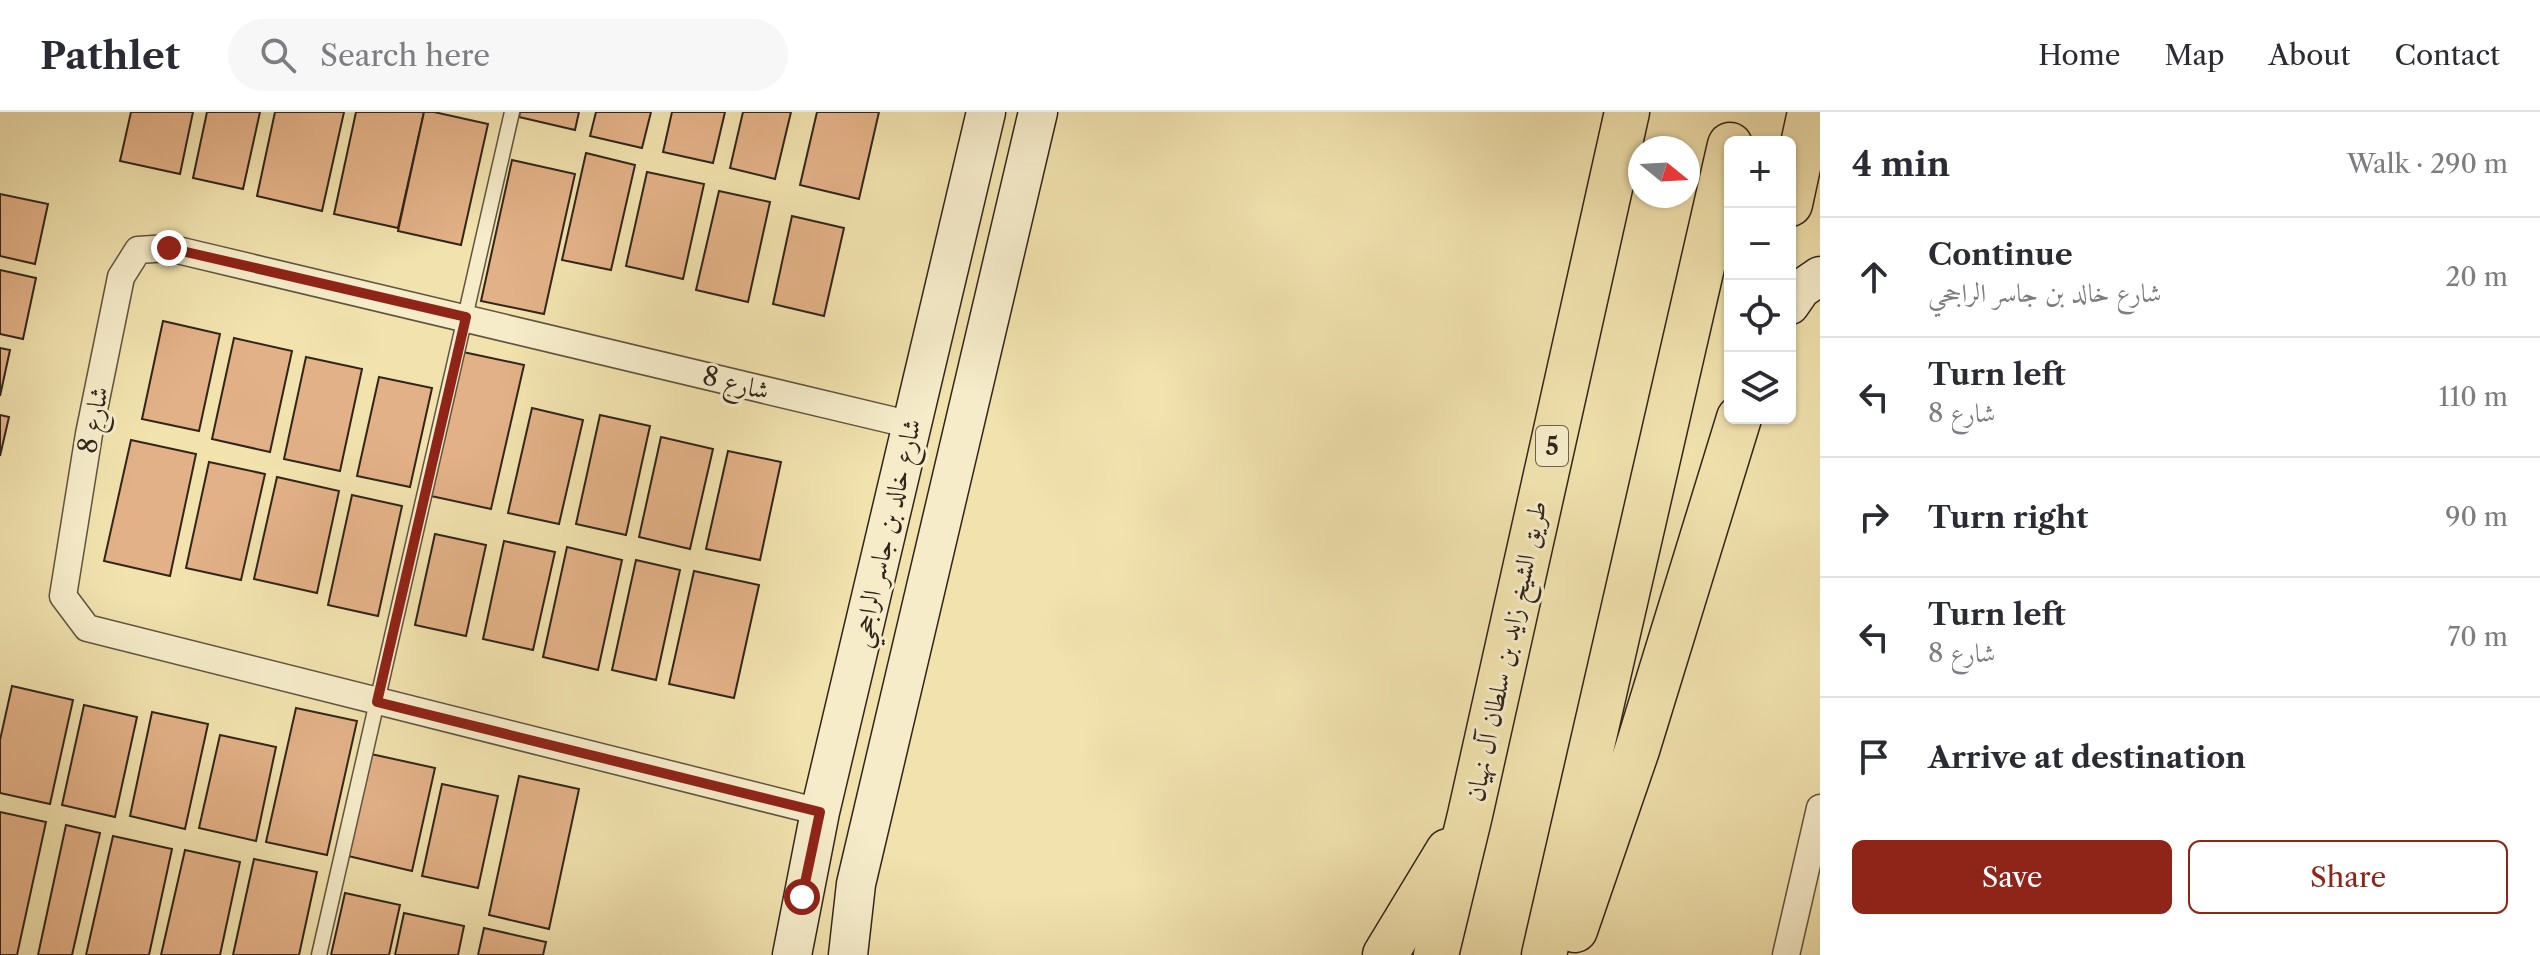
<!DOCTYPE html>
<html lang="en">
<head>
<meta charset="utf-8">
<style>
  :root { --surface:#fff; --page:#f7f7f7; --text:#2b2b33; --muted:#7c7c81; --line:#e1e1e2; --accent:#8f2418 }
  body { margin:0; font-family:"Libre Caslon Text",Amiri,serif; background:var(--page); color:var(--text) }
  .controls { position:absolute; right:24px; top:24px; display:grid; overflow:hidden; border-radius:12px; box-shadow:0 2px 6px #0004 }
  .controls button { width:72px; height:72px; display:grid; place-items:center; padding:0; border:0; border-bottom:2px solid var(--line); background:var(--surface); color:var(--text); font:40px sans-serif }
  .compass { position:absolute; left:1628px; top:24px; width:72px; height:72px; border-radius:50%; background:var(--surface); box-shadow:0 2px 6px #0004; rotate:108deg }
  .stop { position:absolute; width:24px; height:24px; margin:-18px; border:6px solid #8f2418; border-radius:50%; background:#fff }
  .stop.end { background:#8f2418; border-color:#fff; box-shadow:0 2px 8px #0008 }
  .list { margin:0; padding:0; list-style:none }
  h2 { display:flex; justify-content:space-between; align-items:center; height:104px; margin:0; padding:0 32px; font-size:34px }
  h2 small { font-size:26px; font-weight:400; color:var(--muted) }
  .list li { display:grid; grid-template-columns:52px 1fr auto; gap:24px; align-items:center; box-sizing:border-box; height:120px; padding:0 32px; border-top:2px solid var(--line) }
  .list b { display:block; font-size:30px; white-space:nowrap }
  .list p { margin:0; font-size:26px; white-space:nowrap; color:var(--muted) }
  .list em { font-size:26px; font-style:normal; color:var(--muted) }
  .actions { display:flex; gap:16px; padding:24px 32px }
  .actions a { flex:1; padding:18px 0; border:2px solid var(--accent); border-radius:12px; text-align:center; font-size:28px; color:var(--accent) }
  .actions .main { background:var(--accent); color:#fff }
  .icon { flex:none; width:44px; height:44px; fill:none; stroke:currentColor; stroke-width:2; stroke-linecap:round; stroke-linejoin:round }
  .map { position:relative; flex:none; width:1820px; height:843px; overflow:hidden }
  header { display:flex; align-items:center; gap:48px; box-sizing:border-box; height:112px; padding:0 40px; background:var(--surface); border-bottom:2px solid var(--line) }
  header strong { font-size:38px }
  nav { display:flex; gap:44px; margin-inline-start:auto; font-size:28px }
  .search { width:560px; height:72px; background:var(--page); display:flex; align-items:center; gap:20px; box-sizing:border-box; padding:0 28px; border-radius:44px; color:var(--muted); font-size:30px }
  main { display:flex }
  aside { flex:1; background:var(--surface) }
  .map>svg:first-child { display:block }
  .building { fill:#e3b187; stroke:#31251b; stroke-width:2 }
  .lines { fill:none; stroke-linecap:round; stroke-linejoin:round }
  .lane-casing { stroke:#615440; stroke-width:17 }
  .street-casing { stroke:#615440; stroke-width:29 }
  .secondary-casing { stroke:#31251b; stroke-width:41 }
  .highway-casing { stroke:#31251b; stroke-width:47 }
  .lane { stroke:#f6ecca; stroke-width:14 }
  .street { stroke:#f6ecca; stroke-width:26 }
  .secondary { stroke:#f6ecca; stroke-width:38 }
  .highway { stroke:#f1e2ae; stroke-width:44 }
  .route { stroke:#8f2418; stroke-width:10 }
  .labels { text-anchor:middle; dominant-baseline:central; stroke-width:6; stroke-linejoin:round; paint-order:stroke }
  .shield { fill:#f6ecca; stroke:#6c6150; stroke-width:2 }
  .shield-label { font-size:24px; font-weight:bold; fill:#31251b }
  .street-label { font-size:26px; fill:#31251b; stroke:#f6ecca }
</style>
</head>
<body>
<header>
<strong>Pathlet</strong>
<div class="search"><svg class="icon" aria-label="search" viewBox="0 0 24 24"><circle cx="10" cy="10" r="6"/><path d="M15 15l6 6"/></svg>Search here</div>
<nav><a>Home</a><a>Map</a><a>About</a><a>Contact</a></nav>
</header>
<main>
<div class="map">
<svg width="1820" height="843" viewBox="0 0 1820 843">
  <rect width="100%" height="100%" fill="#f1e2ae"/>
  <filter id="stains"><feTurbulence type="fractalNoise" baseFrequency=".0025" numOctaves="4"/><feColorMatrix values="0 0 0 0 .2 0 0 0 0 .09 0 0 0 0 .02 0 0 0 .5 -.17"/></filter>
  <radialGradient id="worn" r=".72"><stop offset=".6" stop-color="#630" stop-opacity="0"/><stop offset="1" stop-color="#630" stop-opacity=".3"/></radialGradient>
  <g class="building">
    <polygon points="131,0 193,0 180,62 120,49"/>
    <polygon points="207,0 260,0 243,77 193,66"/>
    <polygon points="275,0 344,0 322,99 257,84"/>
    <polygon points="356,0 424,0 398,116 334,102"/>
    <polygon points="424,0 434,0 488,12 461,133 398,119"/>
    <polygon points="520,0 579,0 575,18 519,5"/>
    <polygon points="596,0 651,0 642,36 590,24"/>
    <polygon points="672,0 725,0 713,51 663,40"/>
    <polygon points="743,0 791,0 775,67 730,56"/>
    <polygon points="817,0 879,0 859,87 800,73"/>
    <polygon points="586,41 635,53 611,158 562,148"/>
    <polygon points="512,48 575,62 544,202 481,189"/>
    <polygon points="647,60 704,72 683,167 626,154"/>
    <polygon points="719,79 770,90 748,190 696,178"/>
    <polygon points="0,82 48,92 35,152 0,144"/>
    <polygon points="792,104 844,116 824,204 773,192"/>
    <polygon points="0,158 36,166 23,227 0,222"/>
    <polygon points="163,209 220,222 199,319 142,307"/>
    <polygon points="234,226 292,239 270,340 212,327"/>
    <polygon points="0,236 10,238 0,284"/>
    <polygon points="463,240 524,253 491,397 431,384"/>
    <polygon points="306,245 362,257 340,359 284,347"/>
    <polygon points="379,265 432,276 410,375 357,364"/>
    <polygon points="532,296 583,308 559,412 508,401"/>
    <polygon points="0,303 9,305 0,344"/>
    <polygon points="600,303 650,314 626,423 576,412"/>
    <polygon points="661,325 713,337 690,437 639,425"/>
    <polygon points="131,328 196,342 170,464 104,449"/>
    <polygon points="728,339 781,350 760,448 706,437"/>
    <polygon points="209,350 265,362 241,468 186,456"/>
    <polygon points="277,365 339,379 317,481 254,467"/>
    <polygon points="352,383 402,394 378,504 328,493"/>
    <polygon points="435,422 486,433 466,524 415,513"/>
    <polygon points="504,429 555,440 533,538 483,527"/>
    <polygon points="567,435 622,448 598,558 543,545"/>
    <polygon points="636,448 680,458 656,568 612,558"/>
    <polygon points="694,459 759,473 734,586 669,572"/>
    <polygon points="12,574 73,588 50,692 0,681 0,628"/>
    <polygon points="84,593 137,605 115,705 62,693"/>
    <polygon points="296,596 357,609 327,743 266,730"/>
    <polygon points="152,600 208,612 185,717 130,704"/>
    <polygon points="220,623 276,635 256,729 199,716"/>
    <polygon points="371,642 435,656 412,759 348,744"/>
    <polygon points="519,664 579,677 549,817 489,803"/>
    <polygon points="442,672 498,684 478,776 422,764"/>
    <polygon points="0,700 46,710 17,843 0,843"/>
    <polygon points="66,713 100,721 72,843 38,843"/>
    <polygon points="113,724 172,737 149,843 86,843"/>
    <polygon points="185,738 240,750 220,843 161,843"/>
    <polygon points="254,747 317,760 299,843 233,843"/>
    <polygon points="345,781 400,793 389,843 331,843"/>
    <polygon points="404,801 464,814 458,843 395,843"/>
    <polygon points="484,816 546,830 543,843 478,843"/>
  </g>
  <g class="lines">
    <defs>
      <polyline id="lane" points="319,843 512,0"/>
      <g id="street">
        <polyline points="820,700 87,516 63,484 89,322 121,165 138,138 169,136 912,313"/>
        <polyline points="1786,843 1820,696"/>
      </g>
      <g id="secondary">
        <polyline points="1790,193 1801,177 1820,164"/>
        <polyline points="792,843 820,700 986,0"/>
        <polyline points="848,843 856,772 1038,0"/>
      </g>
      <g id="highway">
        <polyline points="1790,92 1810,0"/>
        <polyline points="1575,818 1637,638 1739,306"/>
        <polyline points="1385,843 1448,739"/>
        <polyline points="1436,843 1470,703 1627,0"/>
        <polyline points="1544,843 1730,33"/>
      </g>
    </defs>
    <use href="#lane" class="lane-casing"/>
    <use href="#street" class="street-casing"/>
    <use href="#secondary" class="secondary-casing"/>
    <use href="#highway" class="highway-casing"/>
    <use href="#lane" class="lane"/>
    <use href="#street" class="street"/>
    <use href="#secondary" class="secondary"/>
    <use href="#highway" class="highway"/>
  </g>
  <g class="lines">
    <polyline class="route" points="169,136 466,205 377,590 820,700 802,785"/>
  </g>
  <g class="labels">
    <rect class="shield" x="1536" y="314" width="32" height="40" rx="6"/>
    <g class="shield-label">
      <text x="1552" y="334">5</text>
    </g>
    <g class="street-label">
      <text transform="translate(736 271) rotate(14)">شارع 8</text>
      <text transform="translate(93 308) rotate(-79)">شارع 8</text>
      <text transform="translate(886 421) rotate(-77)">شارع خالد بن جاسر الراجحي</text>
      <text transform="translate(1506 539) rotate(-78)">طريق الشيخ زايد بن سلطان آل نهيان</text>
    </g>
  </g>
  <rect width="100%" height="100%" filter="url(#stains)"/>
  <rect width="100%" height="100%" fill="url(#worn)"/>
</svg>
<div class="controls">
<button>+</button>
<button>−</button>
<button><svg class="icon" aria-label="locate" viewBox="0 0 24 24"><circle cx="12" cy="12" r="6"/><path d="M12 2v4M12 18v4M2 12h4M18 12h4"/></svg></button>
<button><svg class="icon" aria-label="layers" viewBox="0 0 24 24"><path d="M12 4l9 5-9 5-9-5zM3 14l9 5 9-5"/></svg></button>
</div>
<svg class="compass" viewBox="-18 -18 36 36"><path d="M0-13l5 13h-10z" fill="#e53935"/><path d="M0 13l5-13h-10z" fill="#7c7c81"/></svg>
<div class="stop" style="left:802px;top:785px"></div>
<div class="stop end" style="left:169px;top:136px"></div>
</div>
<aside>
<h2>4 min<small>Walk · 290 m</small></h2>
<ul class="list">
<li><svg class="icon" aria-label="ahead" viewBox="0 0 24 24"><path d="M12 20V5M6 11l6-6 6 6"/></svg><div><b>Continue</b><p>شارع خالد بن جاسر الراجحي</p></div><em>20 m</em></li>
<li><svg class="icon" aria-label="left" viewBox="0 0 24 24"><path d="M17 20v-9H6M10 6l-5 5 5 5"/></svg><div><b>Turn left</b><p>شارع 8</p></div><em>110 m</em></li>
<li><svg class="icon" aria-label="right" viewBox="0 0 24 24"><path d="M7 20v-9h11M14 6l5 5-5 5"/></svg><div><b>Turn right</b></div><em>90 m</em></li>
<li><svg class="icon" aria-label="left" viewBox="0 0 24 24"><path d="M17 20v-9H6M10 6l-5 5 5 5"/></svg><div><b>Turn left</b><p>شارع 8</p></div><em>70 m</em></li>
<li><svg class="icon" aria-label="arrive" viewBox="0 0 24 24"><path d="M6 21V4h12l-3 4 3 4H6"/></svg><div><b>Arrive at destination</b></div></li>
</ul>
<div class="actions"><a class="main">Save</a><a>Share</a></div>
</aside>
</main>
</body>
</html>
